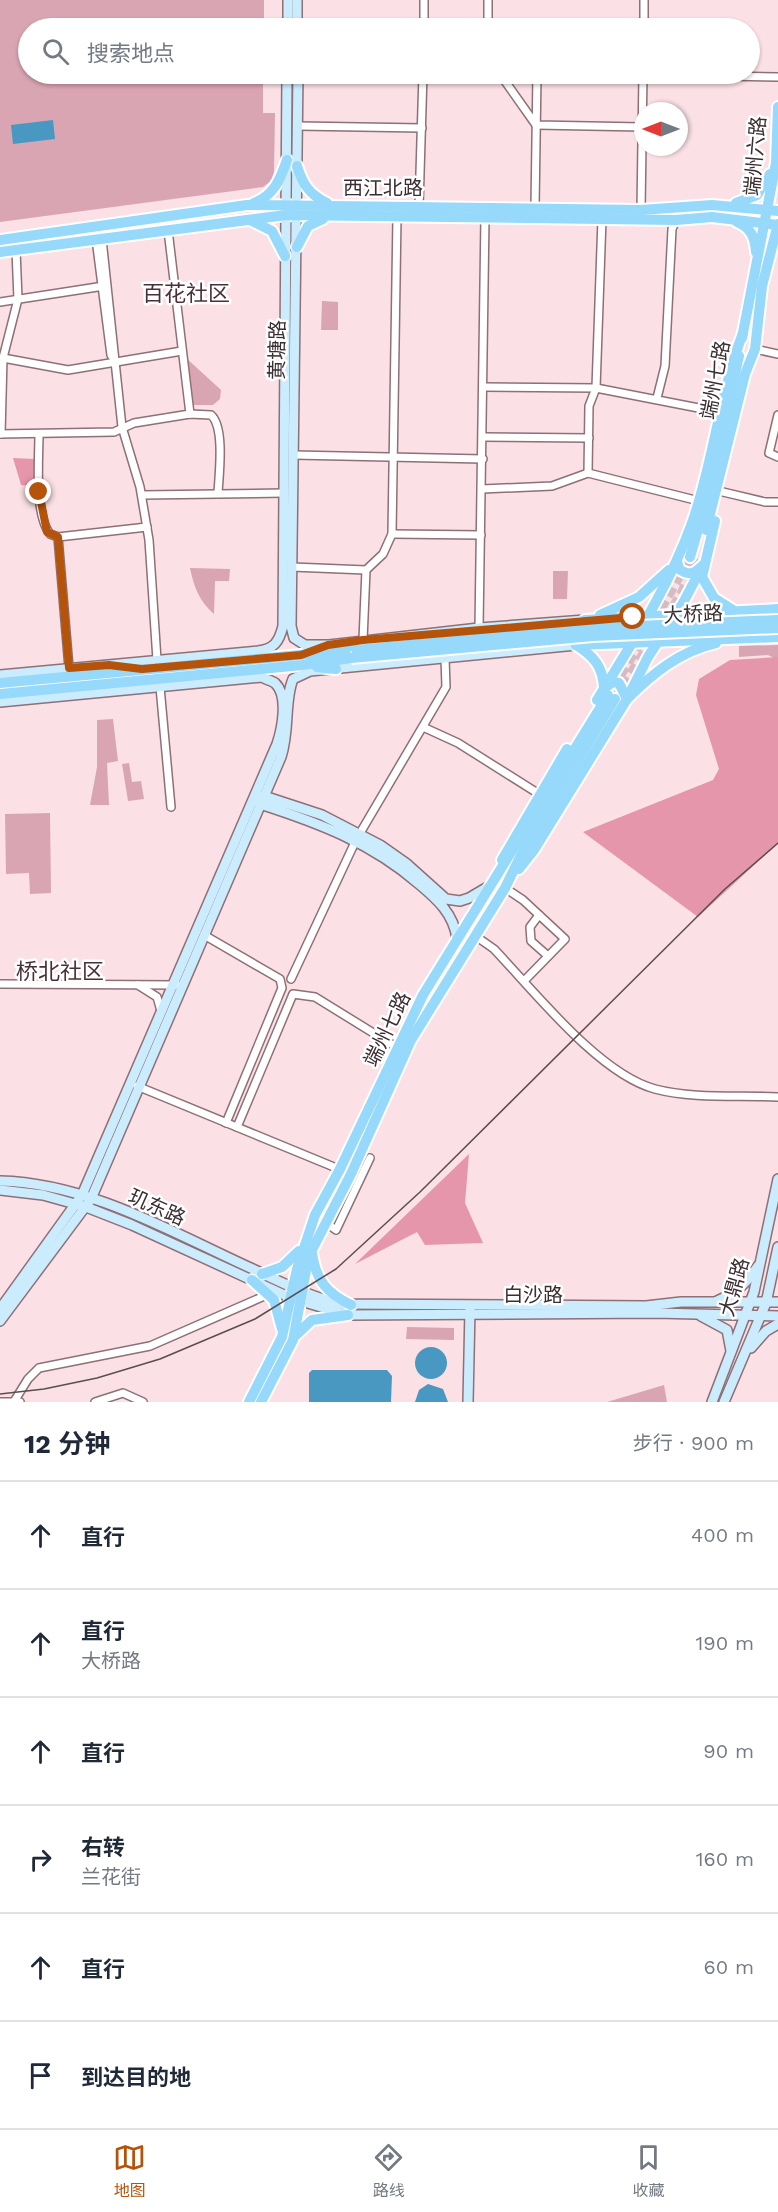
<!DOCTYPE html>
<html lang="zh">
<head>
<meta charset="utf-8">
<style>
  :root { --surface:#fff; --page:#f6f6f7; --text:#1f2937; --muted:#747a83; --line:#e0e1e3; --accent:#b45309 }
  body { margin:0; font-family:"Work Sans","Noto Sans SC",sans-serif; background:var(--page); color:var(--text) }
  .compass { position:absolute; left:634px; top:102px; width:54px; height:54px; border-radius:50%; background:var(--surface); box-shadow:0 2px 4px #0004; rotate:270deg }
  .stop { position:absolute; width:18px; height:18px; margin:-14px; border:4px solid #b45309; border-radius:50%; background:#fff }
  .stop.end { background:#b45309; border-color:#fff; box-shadow:0 2px 6px #0008 }
  .list { margin:0; padding:0; list-style:none }
  h2 { display:flex; justify-content:space-between; align-items:center; height:78px; margin:0; padding:0 24px; font-size:26px }
  h2 small { font-size:20px; font-weight:400; color:var(--muted) }
  .list li { display:grid; grid-template-columns:39px 1fr auto; gap:18px; align-items:center; box-sizing:border-box; height:108px; padding:0 24px; border-top:2px solid var(--line) }
  .list b { display:block; font-size:22px; white-space:nowrap }
  .list p { margin:0; font-size:20px; white-space:nowrap; color:var(--muted) }
  .list em { font-size:20px; font-style:normal; color:var(--muted) }
  .icon { flex:none; width:33px; height:33px; fill:none; stroke:currentColor; stroke-width:2; stroke-linecap:round; stroke-linejoin:round }
  .map { position:relative; flex:none; width:778px; height:1402px; overflow:hidden }
  .search { position:absolute; background:var(--surface); box-shadow:0 2px 4px #0004; left:18px; right:18px; top:18px; height:66px; display:flex; align-items:center; gap:15px; box-sizing:border-box; padding:0 21px; border-radius:33px; color:var(--muted); font-size:22px }
  .sheet { height:726px; background:var(--surface) }
  nav { display:flex; justify-content:space-around; align-items:center; box-sizing:border-box; height:84px; border-top:2px solid var(--line); background:var(--surface); font-size:16px; color:var(--muted) }
  nav a { display:grid; justify-items:center; gap:3px }
  nav .on { color:var(--accent) }
  .map>svg:first-child { display:block }
  .green { fill:#daa5b2 }
  .forest { fill:#e696ab }
  .water { fill:#4998c2 }
  .lines { fill:none; stroke-linecap:round; stroke-linejoin:round }
  .primary-tunnel { stroke:#d4bcc2; stroke-width:10; stroke-dasharray:10 5; stroke-linecap:butt }
  .street-casing { stroke:#8e7077; stroke-width:10 }
  .secondary-casing { stroke:#8e7077; stroke-width:12 }
  .primary-casing { stroke:#fff; stroke-width:14 }
  .street { stroke:#fff; stroke-width:7 }
  .secondary { stroke:#cbecfd; stroke-width:9 }
  .primary { stroke:#97d9fb; stroke-width:10 }
  .rail { stroke:#5b4d50; stroke-width:1.5 }
  .primary-bridge-casing { stroke:#fff; stroke-width:14; stroke-linecap:butt }
  .primary-bridge { stroke:#97d9fb; stroke-width:10 }
  .route { stroke:#b45309; stroke-width:8 }
  .labels { text-anchor:middle; dominant-baseline:central; stroke-width:5; stroke-linejoin:round; paint-order:stroke }
  .street-label { font-size:20px; fill:#3a2e31; stroke:#fff }
  .quarter-label { font-size:22px; fill:#493036; stroke:#fff }
</style>
</head>
<body>
<div class="map">
<svg width="778" height="1402" viewBox="0 0 778 1402">
  <rect width="100%" height="100%" fill="#fbe0e6"/>
  <g class="green">
    <polygon points="0,0 264,0 264,28 28,28 28,74 263,74 263,113 275,113 274,172 271,181 263,187 0,222"/>
    <polygon points="322,301 338,302 338,330 321,330"/>
    <polygon points="185,357 221,390 220,399 213,405 191,405"/>
    <path d="M190,568L230,569L229,581H215L214,614C199,601 194,587 190,568Z"/>
    <polygon points="553,571 568,571 567,599 553,599"/>
    <polygon points="778,645 778,660 768,655 739,657 739,646"/>
    <polygon points="113,719 118,761 107,763 109,805 90,805 97,767 97,720"/>
    <polygon points="129,763 132,782 141,781 144,799 128,801 122,764"/>
    <polygon points="50,813 51,893 30,894 29,873 6,874 5,814"/>
    <polygon points="407,1327 454,1328 454,1340 406,1339"/>
    <polygon points="664,1385 667,1402 607,1402"/>
  </g>
  <g class="forest">
    <polygon points="13,458 35,459 36,486 21,485"/>
    <polygon points="778,657 778,843 698,917 583,832 713,780 719,769 696,695 699,679 730,660"/>
    <polygon points="469,1154 465,1203 483,1243 425,1245 417,1232 355,1264"/>
  </g>
  <g class="water">
    <polygon points="53,120 55,139 13,144 11,125"/>
    <circle cx="431" cy="1363" r="16"/>
    <polygon points="312,1370 387,1370 392,1376 391,1402 309,1402 309,1373"/>
    <polygon points="428,1384 443,1389 448,1402 415,1402 419,1390"/>
  </g>
  <g class="lines">
    <g class="primary-tunnel">
      <polyline points="665,620 681,595 697,559"/>
      <polyline points="653,622 690,557"/>
      <polyline points="612,688 643,638"/>
      <polyline points="615,699 655,636"/>
    </g>
    <defs>
      <g id="street">
        <polyline points="488,0 488,28"/>
        <polyline points="424,28 424,0"/>
        <polyline points="644,28 644,0"/>
        <polyline points="500,74 536,125 642,127"/>
        <polyline points="619,74 778,77"/>
        <polyline points="298,126 422,128"/>
        <polyline points="419,206 423,74"/>
        <polyline points="535,207 537,74"/>
        <polyline points="641,210 643,74"/>
        <polyline points="168,230 190,414"/>
        <polyline points="96,239 111,355 115,361"/>
        <polyline points="102,239 122,427 140,487 149,540 157,660"/>
        <polyline points="0,302 104,286"/>
        <polyline points="755,349 778,354"/>
        <polyline points="3,358 68,370 182,351"/>
        <polyline points="484,387 596,388 719,412"/>
        <polyline points="657,398 665,366 672,229 676,220"/>
        <polyline points="778,415 769,453 778,457"/>
        <path d="M0,434L114,432L134,423L190,414L211,415C225,427 219,475 218,493"/>
        <polyline points="1,434 3,358 18,299 16,250"/>
        <path d="M39,434C39,460 34,514 50,534L58,537L147,527"/>
        <polyline points="483,437 589,438"/>
        <polyline points="294,455 483,459"/>
        <polyline points="588,473 589,406 596,388 602,219"/>
        <polyline points="482,489 552,486 588,473 699,501"/>
        <polyline points="723,492 765,502 778,502"/>
        <polyline points="142,495 284,493"/>
        <polyline points="392,534 481,535"/>
        <polyline points="58,537 69,668"/>
        <polyline points="292,567 366,570"/>
        <polyline points="479,628 485,217"/>
        <polyline points="363,640 366,570 383,554 392,534 397,217"/>
        <polyline points="160,687 171,807"/>
        <polyline points="423,727 458,743 539,794"/>
        <polyline points="505,888 523,900 565,939 524,981"/>
        <polyline points="539,915 530,927 531,941 548,956"/>
        <polyline points="204,935 280,979 282,988 226,1123"/>
        <path d="M474,935L494,949C534,991 599,1074 655,1089C693,1099 738,1095 778,1097"/>
        <polyline points="291,979 356,840 446,687 445,658"/>
        <polyline points="0,984 177,985"/>
        <polyline points="138,985 157,997 161,1011"/>
        <polyline points="137,1086 351,1174"/>
        <polyline points="237,1127 293,994 315,997 396,1047"/>
        <polyline points="315,1215 336,1230 370,1158"/>
        <polyline points="15,1400 28,1379 39,1368 150,1346 269,1294"/>
        <polyline points="0,1402 20,1402"/>
        <polyline points="95,1402 123,1393 143,1402"/>
      </g>
      <g id="secondary">
        <polyline points="297,0 297,28"/>
        <polyline points="288,28 288,0"/>
        <polyline points="298,74 291,626 294,638 305,645 329,645 479,628 585,620"/>
        <path d="M0,675L258,651C274,649 279,642 283,626L287,74"/>
        <path d="M0,702L262,677C265,679 272,681 275,683C289,696 282,729 277,744L82,1195L0,1309"/>
        <path d="M457,939C454,914 437,899 419,884C372,843 319,823 260,804L255,797L264,796L322,815L380,845L407,864L446,899L460,901L469,898L491,885"/>
        <path d="M0,1181C90,1183 175,1234 255,1270C283,1283 310,1297 341,1304L646,1306L681,1302H778"/>
        <polyline points="0,1190 43,1195 86,1207 132,1225 291,1298 348,1315 657,1313 778,1316"/>
        <path d="M717,1301C737,1292 746,1284 758,1266"/>
        <polyline points="701,1316 727,1330 731,1351"/>
        <path d="M0,1321L91,1199L281,757C290,730 284,701 293,679L310,671L576,645"/>
        <polyline points="751,1348 766,1331 778,1324"/>
        <polyline points="468,1402 470,1309"/>
        <polyline points="712,1402 754,1292 778,1179"/>
        <polyline points="724,1402 766,1303 778,1247"/>
      </g>
      <g id="primary">
        <path d="M297,166C303,185 309,194 327,203"/>
        <path d="M254,203C274,195 280,180 287,160"/>
        <polyline points="736,203 757,195 770,174"/>
        <polyline points="250,220 272,231 285,256"/>
        <path d="M737,222C751,228 755,237 756,252"/>
        <polyline points="0,240 247,205 641,210 712,205 778,211"/>
        <polyline points="297,247 308,226 323,219"/>
        <polyline points="0,252 286,215 676,220 712,217 778,225"/>
        <polyline points="742,338 776,163 778,107"/>
        <polyline points="715,521 702,577 714,598 736,612"/>
        <polyline points="706,530 745,374 755,349 762,286 778,224"/>
        <polyline points="690,557 706,502 739,356"/>
        <path d="M677,561L679,569C689,576 694,574 702,566"/>
        <polyline points="600,615 639,597 669,570"/>
        <polyline points="585,620 778,609"/>
        <polyline points="576,645 778,637"/>
        <path d="M576,645C594,656 603,667 604,688"/>
        <polyline points="317,667 336,669"/>
        <polyline points="0,683 354,650"/>
        <path d="M606,687L613,682L619,683L627,699C652,674 680,651 716,643"/>
        <polyline points="0,694 302,665 351,658"/>
        <path d="M597,700C632,643 669,587 692,523C714,461 719,395 743,333"/>
        <polyline points="502,860 567,749"/>
        <polyline points="519,869 534,850 627,699 648,657 683,603 703,565"/>
        <path d="M312,1253C316,1281 327,1293 351,1305"/>
        <polyline points="262,1274 282,1267 299,1251"/>
        <polyline points="252,1280 274,1300 282,1329"/>
        <polyline points="296,1335 312,1320 348,1315"/>
        <polyline points="249,1402 282,1337 297,1269 315,1215 340,1169 423,995 608,695"/>
        <polyline points="261,1402 293,1340 307,1265 312,1250 351,1174 411,1040 505,888 524,849 615,699"/>
      </g>
    </defs>
    <use href="#street" class="street-casing"/>
    <use href="#secondary" class="secondary-casing"/>
    <use href="#primary" class="primary-casing"/>
    <use href="#street" class="street"/>
    <use href="#secondary" class="secondary"/>
    <use href="#primary" class="primary"/>
    <polyline class="rail" points="0,1394 44,1389 97,1378 160,1359 255,1319 336,1269 420,1192 725,889 778,843"/>
    <defs>
      <g id="primary-bridge">
        <polyline points="356,650 592,628 778,620"/>
        <polyline points="351,658 593,636 778,628"/>
      </g>
    </defs>
    <use href="#primary-bridge" class="primary-bridge-casing"/>
    <use href="#primary-bridge" class="primary-bridge"/>
  </g>
  <g class="lines">
    <polyline class="route" points="39,492 47,532 58,537 69,668 109,665 142,669 301,655 328,645 363,640 633,617"/>
  </g>
  <g class="labels">
    <g class="street-label">
      <text transform="translate(755 156) rotate(-85)">端州六路</text>
      <text x="383" y="188">西江北路</text>
      <text transform="translate(277 350) rotate(-89)">黄塘路</text>
      <text transform="translate(715 380) rotate(-79)">端州七路</text>
      <text transform="translate(693 614) rotate(-3)">大桥路</text>
      <text transform="translate(387 1029) rotate(-64)">端州七路</text>
      <text transform="translate(157 1207) rotate(24)">玑东路</text>
      <text transform="translate(734 1287) rotate(-74)">大鼎路</text>
      <text x="533" y="1295">白沙路</text>
    </g>
    <g class="quarter-label">
      <text x="186" y="293">百花社区</text>
      <text x="60" y="971">桥北社区</text>
    </g>
  </g>
</svg>
<svg class="compass" viewBox="-18 -18 36 36"><path d="M0-13l5 13h-10z" fill="#e53935"/><path d="M0 13l5-13h-10z" fill="#747a83"/></svg>
<div class="stop" style="left:633px;top:617px"></div>
<div class="stop end" style="left:39px;top:492px"></div>
<div class="search"><svg class="icon" aria-label="search" viewBox="0 0 24 24"><circle cx="10" cy="10" r="6"/><path d="M15 15l6 6"/></svg>搜索地点</div>
</div>
<section class="sheet">
<h2>12 分钟<small>步行 · 900 m</small></h2>
<ul class="list">
<li><svg class="icon" aria-label="ahead" viewBox="0 0 24 24"><path d="M12 20V5M6 11l6-6 6 6"/></svg><div><b>直行</b></div><em>400 m</em></li>
<li><svg class="icon" aria-label="ahead" viewBox="0 0 24 24"><path d="M12 20V5M6 11l6-6 6 6"/></svg><div><b>直行</b><p>大桥路</p></div><em>190 m</em></li>
<li><svg class="icon" aria-label="ahead" viewBox="0 0 24 24"><path d="M12 20V5M6 11l6-6 6 6"/></svg><div><b>直行</b></div><em>90 m</em></li>
<li><svg class="icon" aria-label="right" viewBox="0 0 24 24"><path d="M7 20v-9h11M14 6l5 5-5 5"/></svg><div><b>右转</b><p>兰花街</p></div><em>160 m</em></li>
<li><svg class="icon" aria-label="ahead" viewBox="0 0 24 24"><path d="M12 20V5M6 11l6-6 6 6"/></svg><div><b>直行</b></div><em>60 m</em></li>
<li><svg class="icon" aria-label="arrive" viewBox="0 0 24 24"><path d="M6 21V4h12l-3 4 3 4H6"/></svg><div><b>到达目的地</b></div></li>
</ul>
</section>
<nav>
<a class="on"><svg class="icon" aria-label="map" viewBox="0 0 24 24"><path d="M3 6l6-2 6 2 6-2v14l-6 2-6-2-6 2zM9 4v14M15 6v14"/></svg>地图</a>
<a><svg class="icon" aria-label="directions" viewBox="0 0 24 24"><path d="M12 3l9 9-9 9-9-9zM9 14v-3h6M13 9l2 2-2 2"/></svg>路线</a>
<a><svg class="icon" aria-label="saved" viewBox="0 0 24 24"><path d="M7 4h10v16l-5-4-5 4z"/></svg>收藏</a>
</nav>
</body>
</html>
